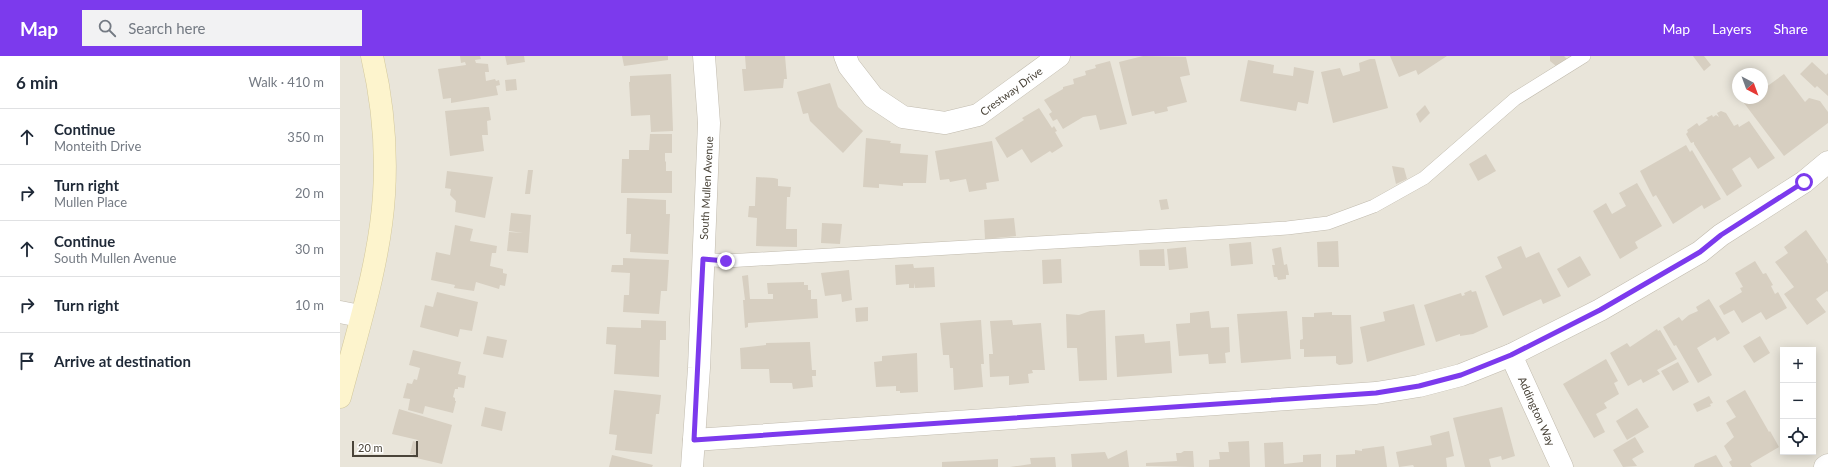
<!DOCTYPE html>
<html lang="en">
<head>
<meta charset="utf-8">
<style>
  :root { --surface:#fff; --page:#f2f2f3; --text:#1f2937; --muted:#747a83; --line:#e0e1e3; --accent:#7c3aed }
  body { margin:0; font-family:Lato,sans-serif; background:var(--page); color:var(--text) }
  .controls { position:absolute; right:12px; bottom:12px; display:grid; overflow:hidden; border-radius:0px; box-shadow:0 2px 10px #0003 }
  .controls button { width:36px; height:36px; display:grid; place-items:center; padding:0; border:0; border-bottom:1px solid var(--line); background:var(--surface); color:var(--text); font:20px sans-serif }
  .compass { position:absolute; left:1392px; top:12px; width:36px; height:36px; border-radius:50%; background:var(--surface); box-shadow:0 2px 10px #0003; rotate:139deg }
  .scale { position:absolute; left:12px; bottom:10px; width:66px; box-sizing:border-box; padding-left:4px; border:2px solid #4a4439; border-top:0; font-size:11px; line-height:14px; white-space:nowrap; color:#4a4439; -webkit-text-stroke:3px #fff; paint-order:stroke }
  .stop { position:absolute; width:12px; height:12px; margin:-9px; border:3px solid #7c3aed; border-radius:50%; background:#fff }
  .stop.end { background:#7c3aed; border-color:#fff; box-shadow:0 1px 4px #0008 }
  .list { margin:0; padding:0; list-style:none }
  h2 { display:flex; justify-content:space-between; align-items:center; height:52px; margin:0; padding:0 16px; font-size:17px }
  h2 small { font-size:13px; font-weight:400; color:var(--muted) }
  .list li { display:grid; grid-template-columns:26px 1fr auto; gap:12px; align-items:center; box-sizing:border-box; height:56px; padding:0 16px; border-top:1px solid var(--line) }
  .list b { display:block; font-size:15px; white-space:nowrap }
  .list p { margin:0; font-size:13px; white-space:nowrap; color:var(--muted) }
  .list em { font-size:13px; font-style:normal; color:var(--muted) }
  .icon { flex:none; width:22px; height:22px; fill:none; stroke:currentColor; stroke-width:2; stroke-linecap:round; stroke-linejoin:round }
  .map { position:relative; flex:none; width:1488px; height:411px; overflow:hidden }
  header { display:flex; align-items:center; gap:24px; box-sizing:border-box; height:56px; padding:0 20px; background:var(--accent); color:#fff }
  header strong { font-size:19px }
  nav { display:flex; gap:22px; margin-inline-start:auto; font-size:14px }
  .search { width:280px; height:36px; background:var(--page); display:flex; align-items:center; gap:10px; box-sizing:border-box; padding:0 14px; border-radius:0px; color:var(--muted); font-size:15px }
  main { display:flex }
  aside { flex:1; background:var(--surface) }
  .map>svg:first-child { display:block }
  .residential { fill:#e9e5da; fill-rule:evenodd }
  .building { fill:#d7cfc1 }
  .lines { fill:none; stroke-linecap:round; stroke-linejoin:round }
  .lane-casing { stroke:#c1bbae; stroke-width:14 }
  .street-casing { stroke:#c1bbae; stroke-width:23 }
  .secondary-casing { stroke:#d3c89c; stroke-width:23 }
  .lane { stroke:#fff; stroke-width:13 }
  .street { stroke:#fff; stroke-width:22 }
  .secondary { stroke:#fdf4cd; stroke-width:22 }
  .route { stroke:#7c3aed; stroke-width:5 }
  .labels { text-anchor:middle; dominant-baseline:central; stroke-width:3; stroke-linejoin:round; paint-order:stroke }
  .street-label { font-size:11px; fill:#4a4439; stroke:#fff }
</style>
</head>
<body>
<header>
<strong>Map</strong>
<div class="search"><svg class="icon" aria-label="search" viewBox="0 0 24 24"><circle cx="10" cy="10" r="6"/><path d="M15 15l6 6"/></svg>Search here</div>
<nav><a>Map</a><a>Layers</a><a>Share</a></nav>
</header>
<main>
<aside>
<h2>6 min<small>Walk · 410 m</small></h2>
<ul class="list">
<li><svg class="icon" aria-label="ahead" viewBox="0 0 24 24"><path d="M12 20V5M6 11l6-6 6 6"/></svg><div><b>Continue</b><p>Monteith Drive</p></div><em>350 m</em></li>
<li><svg class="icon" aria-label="right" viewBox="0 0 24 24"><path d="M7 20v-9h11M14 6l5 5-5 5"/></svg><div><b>Turn right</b><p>Mullen Place</p></div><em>20 m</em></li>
<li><svg class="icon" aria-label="ahead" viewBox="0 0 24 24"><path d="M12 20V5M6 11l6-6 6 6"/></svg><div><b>Continue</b><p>South Mullen Avenue</p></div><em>30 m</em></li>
<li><svg class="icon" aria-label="right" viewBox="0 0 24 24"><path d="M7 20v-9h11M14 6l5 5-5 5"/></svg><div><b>Turn right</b></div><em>10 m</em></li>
<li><svg class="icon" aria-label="arrive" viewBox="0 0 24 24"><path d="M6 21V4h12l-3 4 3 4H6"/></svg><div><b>Arrive at destination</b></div></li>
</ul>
</aside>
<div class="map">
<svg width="1488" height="411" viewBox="0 0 1488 411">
  <rect width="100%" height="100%" fill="#f5f3eb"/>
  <path class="residential" d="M0,0H1488V411H0ZM1398,18H1422V42H1398ZM1443,294H1473V396H1443Z"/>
  <g class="building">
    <polygon points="120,0 140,0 141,3 135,4 136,7 148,8 149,16 145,16 146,25 155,23 156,25 159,24 160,29 156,30 158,39 111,47 111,42 103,43 98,13 126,9 125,6 121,7"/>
    <polygon points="165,0 184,0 185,6 167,9"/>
    <polygon points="282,0 328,0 328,4 284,10"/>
    <polygon points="405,0 445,0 447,23 444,23 443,32 404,35 402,13 406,13"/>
    <polygon points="803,0 846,1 850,19 840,21 847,46 827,51 828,55 815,58 814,55 792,60 779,6"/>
    <polygon points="1050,0 1107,0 1078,19 1076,14 1059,21"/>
    <polygon points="1210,0 1224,0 1227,3 1216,10 1210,5"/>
    <polygon points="1353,0 1364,0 1371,9 1364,15"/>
    <polygon points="1030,3 1035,3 1048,52 993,67 981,16 1000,12 1003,20 1020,15 1019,7"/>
    <polygon points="908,4 934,9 933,17 953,20 954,11 974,15 968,48 958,46 956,55 900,45"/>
    <polygon points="770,5 787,68 760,74 756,59 743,61 723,73 717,63 713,65 709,58 712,56 704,44 723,33 723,31 734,28 733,23 746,19 745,15 756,12 755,9"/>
    <polygon points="1472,6 1486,19 1488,17 1488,40 1477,30 1475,32 1460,18"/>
    <polygon points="331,18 333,75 311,76 310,59 291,60 289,26 290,26 290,20"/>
    <polygon points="1444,18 1465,46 1469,42 1480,45 1488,56 1488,67 1444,100 1404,47 1411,42 1422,42 1422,34"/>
    <polygon points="176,23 177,34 166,35 165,24"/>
    <polygon points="490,27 498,51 523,75 503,97 470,65 468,57 463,58 457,36"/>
    <polygon points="1085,49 1090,57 1080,67 1076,58"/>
    <polygon points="145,51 149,51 151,64 147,65 148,79 142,79 144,95 110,100 105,55"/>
    <polygon points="699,52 712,72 714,70 717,75 715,76 723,90 712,97 710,95 691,107 682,93 667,102 655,82 684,64 682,62"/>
    <polygon points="1381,55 1386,57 1394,70 1398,68 1399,71 1409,65 1435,102 1418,113 1410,101 1392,113 1402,130 1387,140 1354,88 1354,86 1351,87 1346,78 1348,76 1347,74 1357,67 1359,70 1368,64 1366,62 1372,59 1373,61 1376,59 1379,61 1377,57"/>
    <polygon points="310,78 332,78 332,97 325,97 325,106 326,105 326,115 332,115 332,137 281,137 282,103 289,103 289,94 309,94"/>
    <polygon points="526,82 551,85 550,87 561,88 560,97 588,99 586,127 563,127 563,130 539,128 539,132 523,131"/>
    <polygon points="652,85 659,125 646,127 647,133 629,136 626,123 610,126 609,123 600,124 595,95"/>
    <polygon points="1346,89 1350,96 1352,94 1381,143 1364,153 1362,149 1333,168 1316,139 1313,141 1300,115"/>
    <polygon points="1146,98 1156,115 1138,125 1129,108"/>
    <polygon points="1052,110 1064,112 1067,123 1056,128"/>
    <polygon points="188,114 193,114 190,138 185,138"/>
    <polygon points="107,115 153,121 145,162 115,156 116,145 110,139 111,133 105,132"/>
    <polygon points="416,121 434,122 438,123 438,130 451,131 450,141 447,141 446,173 457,173 457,191 416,190 417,162 408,161 409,150 415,150"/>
    <polygon points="1297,127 1322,170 1295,186 1298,192 1280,203 1253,155 1266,147 1272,158 1286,150 1279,137"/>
    <polygon points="287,142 326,144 326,158 330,158 328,198 290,196 291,178 286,178"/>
    <polygon points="827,143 829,153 821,154 819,144"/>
    <polygon points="171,157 191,159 188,197 167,195 169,176 183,177 169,175"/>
    <polygon points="674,162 676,180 645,183 644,164"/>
    <polygon points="482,167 502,168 500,188 481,187"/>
    <polygon points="115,169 133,173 130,185 157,190 156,197 152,197 150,210 163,213 163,217 167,218 165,230 160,229 159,233 136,226 134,235 114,232 115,229 91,224 96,196 110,199"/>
    <polygon points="1466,174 1487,204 1486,205 1488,208 1488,236 1487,235 1476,243 1486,256 1467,269 1444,238 1454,231 1435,206 1448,197 1444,191"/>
    <polygon points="998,185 999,211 978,211 977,186"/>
    <polygon points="911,186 913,208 891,210 889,188"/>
    <polygon points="1181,190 1186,202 1199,196 1221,240 1203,248 1201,243 1163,260 1145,220 1162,212 1157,201"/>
    <polygon points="846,191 848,212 829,214 827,193"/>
    <polygon points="941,191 944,209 947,208 949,219 946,219 946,223 938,224 937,221 934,221 932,209 935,209 932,193"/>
    <polygon points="824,193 825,210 800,210 799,194"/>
    <polygon points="1240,200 1251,219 1228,232 1217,213"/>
    <polygon points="283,202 329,204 327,235 321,235 319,258 283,256 284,239 289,239 290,217 271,216 272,209 283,209"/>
    <polygon points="721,203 722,227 703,228 702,204"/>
    <polygon points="1415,205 1423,218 1426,217 1433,229 1431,230 1435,238 1438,236 1447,252 1426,264 1421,256 1402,267 1394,254 1384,259 1379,250 1402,236 1400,232 1403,231 1395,217"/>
    <polygon points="573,208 574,212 594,211 595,231 575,232 574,227 574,232 569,232 569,228 556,229 555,209"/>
    <polygon points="509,214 512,244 502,246 501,238 485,240 481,217"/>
    <polygon points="408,219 410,243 433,243 433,238 428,238 427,227 464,226 464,229 468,229 468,234 471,234 471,243 477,243 478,262 408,267 408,271 405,272 403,244 405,244 402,220"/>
    <polygon points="1131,234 1132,236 1136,235 1148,271 1133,278 1120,280 1120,278 1096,286 1084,249 1121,237 1122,240 1125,239 1124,237"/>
    <polygon points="97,236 138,246 132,275 120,273 118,281 80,271 85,249 93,251"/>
    <polygon points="1369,243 1390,277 1377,285 1375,281 1357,292 1372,319 1358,327 1336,289 1334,290 1323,271 1339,261 1342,265 1349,259 1358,255 1356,251"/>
    <polygon points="1074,248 1085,289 1027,306 1020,271 1045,265 1043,256"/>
    <polygon points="528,251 528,265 516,266 515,252"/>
    <polygon points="765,254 767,324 739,325 737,292 727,292 726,258 739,259 750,255"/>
    <polygon points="869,255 871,272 889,271 890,296 885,297 886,307 869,308 868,298 839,300 836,268 850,267 850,257"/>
    <polygon points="947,255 951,303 901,307 897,258"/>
    <polygon points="992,256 992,259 1011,259 1013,306 1011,308 999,309 996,307 996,300 964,301 964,293 960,293 960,284 963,283 962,261 974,261 974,257"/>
    <polygon points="301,264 326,265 326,284 320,284 319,321 274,318 276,289 266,288 267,271 301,272"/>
    <polygon points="641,264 644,308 641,308 643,331 614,334 613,312 610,312 609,299 603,299 600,267"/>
    <polygon points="672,264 673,269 701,267 705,314 692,314 693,317 688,318 689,327 669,329 669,320 650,321 649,298 653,298 650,265"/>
    <polygon points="1317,273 1318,275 1320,274 1337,303 1317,314 1320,318 1303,327 1301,323 1288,330 1270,297 1287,287 1290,291"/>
    <polygon points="804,278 805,287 830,285 832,317 777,321 775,280"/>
    <polygon points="147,280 167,284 163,302 143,298"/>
    <polygon points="1420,280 1430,297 1414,307 1403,290"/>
    <polygon points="470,286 472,314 476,314 476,320 472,320 473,331 453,333 452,327 430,327 429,313 401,313 400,292 426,289 426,287"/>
    <polygon points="73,294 121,306 118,318 126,320 124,332 118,331 118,333 115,333 113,341 115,342 115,345 116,345 113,357 85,350 83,358 68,354 70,343 63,342 67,327 72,328 74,323 77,324 80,312 69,309"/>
    <polygon points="577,297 578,336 560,337 560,335 556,335 556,330 536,331 534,306 542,305 542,300"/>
    <polygon points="1266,303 1278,325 1274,327 1279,338 1264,347 1267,352 1256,358 1265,376 1254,382 1223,328"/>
    <polygon points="1338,306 1349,326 1333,335 1321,315"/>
    <polygon points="274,334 321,339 319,358 316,358 312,398 275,394 277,379 269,378"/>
    <polygon points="1405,334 1429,376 1430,375 1439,391 1410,408 1412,411 1392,411 1389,406 1392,404 1384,390 1394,381 1386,367 1396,361 1386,345"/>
    <polygon points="1369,340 1373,347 1370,348 1371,350 1357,356 1353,348"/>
    <polygon points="145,351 166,356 162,375 141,370"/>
    <polygon points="1162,351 1175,400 1162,404 1161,400 1149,403 1151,411 1125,411 1113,362"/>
    <polygon points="1297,352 1309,371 1287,384 1276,365"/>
    <polygon points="59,353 112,369 102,408 72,401 73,398 70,398 73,385 77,386 78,384 52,378"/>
    <polygon points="1109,375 1114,400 1106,402 1107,411 1074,411 1073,409 1059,411 1056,396 1092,389 1090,380"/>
    <polygon points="1295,381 1304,396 1292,403 1297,410 1283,411 1273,394"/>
    <polygon points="909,385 910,411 869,411 869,404 880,403 879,396 889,396 888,386"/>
    <polygon points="943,386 944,408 963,406 963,399 981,398 981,411 925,411 924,387"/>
    <polygon points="1044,390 1047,411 996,411 996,399 1015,398 1015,394 1022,395 1022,393"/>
    <polygon points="787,394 789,411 732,411 731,398 765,396 768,403"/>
    <polygon points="844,395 853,395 854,411 806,410 806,407 837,405 836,397 841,397"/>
    <polygon points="272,399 313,409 312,411 269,411"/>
    <polygon points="1376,399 1383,411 1354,411 1355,408"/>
    <polygon points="715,401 716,411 670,411 691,408 690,402"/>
    <polygon points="658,403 658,411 602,411 602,406"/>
  </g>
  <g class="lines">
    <defs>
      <polyline id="lane" points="363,203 386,205 887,176 947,172 988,167 1034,150 1084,122 1175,43 1244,0"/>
      <g id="street">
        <polyline points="505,0 509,10 533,41 563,61 605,67 638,59 719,0"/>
        <polyline points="0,256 20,260"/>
        <polyline points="1171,299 1222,411"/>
        <polyline points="354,384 1036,337 1079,330 1121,319 1171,299 1260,254 1360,196 1381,179 1464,126 1488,106"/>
        <polyline points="352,411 359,312 369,67 364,0"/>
        <polyline points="1485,411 1488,409"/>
      </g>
      <path id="secondary" d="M0,341C17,277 40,205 44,139C47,91 43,47 32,0"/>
    </defs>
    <use href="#lane" class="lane-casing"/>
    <use href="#street" class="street-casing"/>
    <use href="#secondary" class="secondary-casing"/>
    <use href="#lane" class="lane"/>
    <use href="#street" class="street"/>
    <use href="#secondary" class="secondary"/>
  </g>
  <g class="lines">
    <polyline class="route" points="386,205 363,203 354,384 1036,337 1079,330 1121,319 1171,299 1260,254 1360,196 1381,179 1464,126"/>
  </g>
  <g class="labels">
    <g class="street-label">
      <text transform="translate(671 35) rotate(-36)">Crestway Drive</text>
      <text transform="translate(366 132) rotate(-87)">South Mullen Avenue</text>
      <text transform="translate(1197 355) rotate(66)">Addington Way</text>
    </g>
  </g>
</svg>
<div class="controls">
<button>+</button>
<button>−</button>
<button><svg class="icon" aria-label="locate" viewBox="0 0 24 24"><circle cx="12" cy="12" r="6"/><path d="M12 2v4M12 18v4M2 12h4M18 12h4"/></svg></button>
</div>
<svg class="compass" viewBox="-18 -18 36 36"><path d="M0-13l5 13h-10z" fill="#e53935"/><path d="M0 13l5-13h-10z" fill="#747a83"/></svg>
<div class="scale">20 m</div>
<div class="stop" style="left:1464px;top:126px"></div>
<div class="stop end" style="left:386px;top:205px"></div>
</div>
</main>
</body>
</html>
